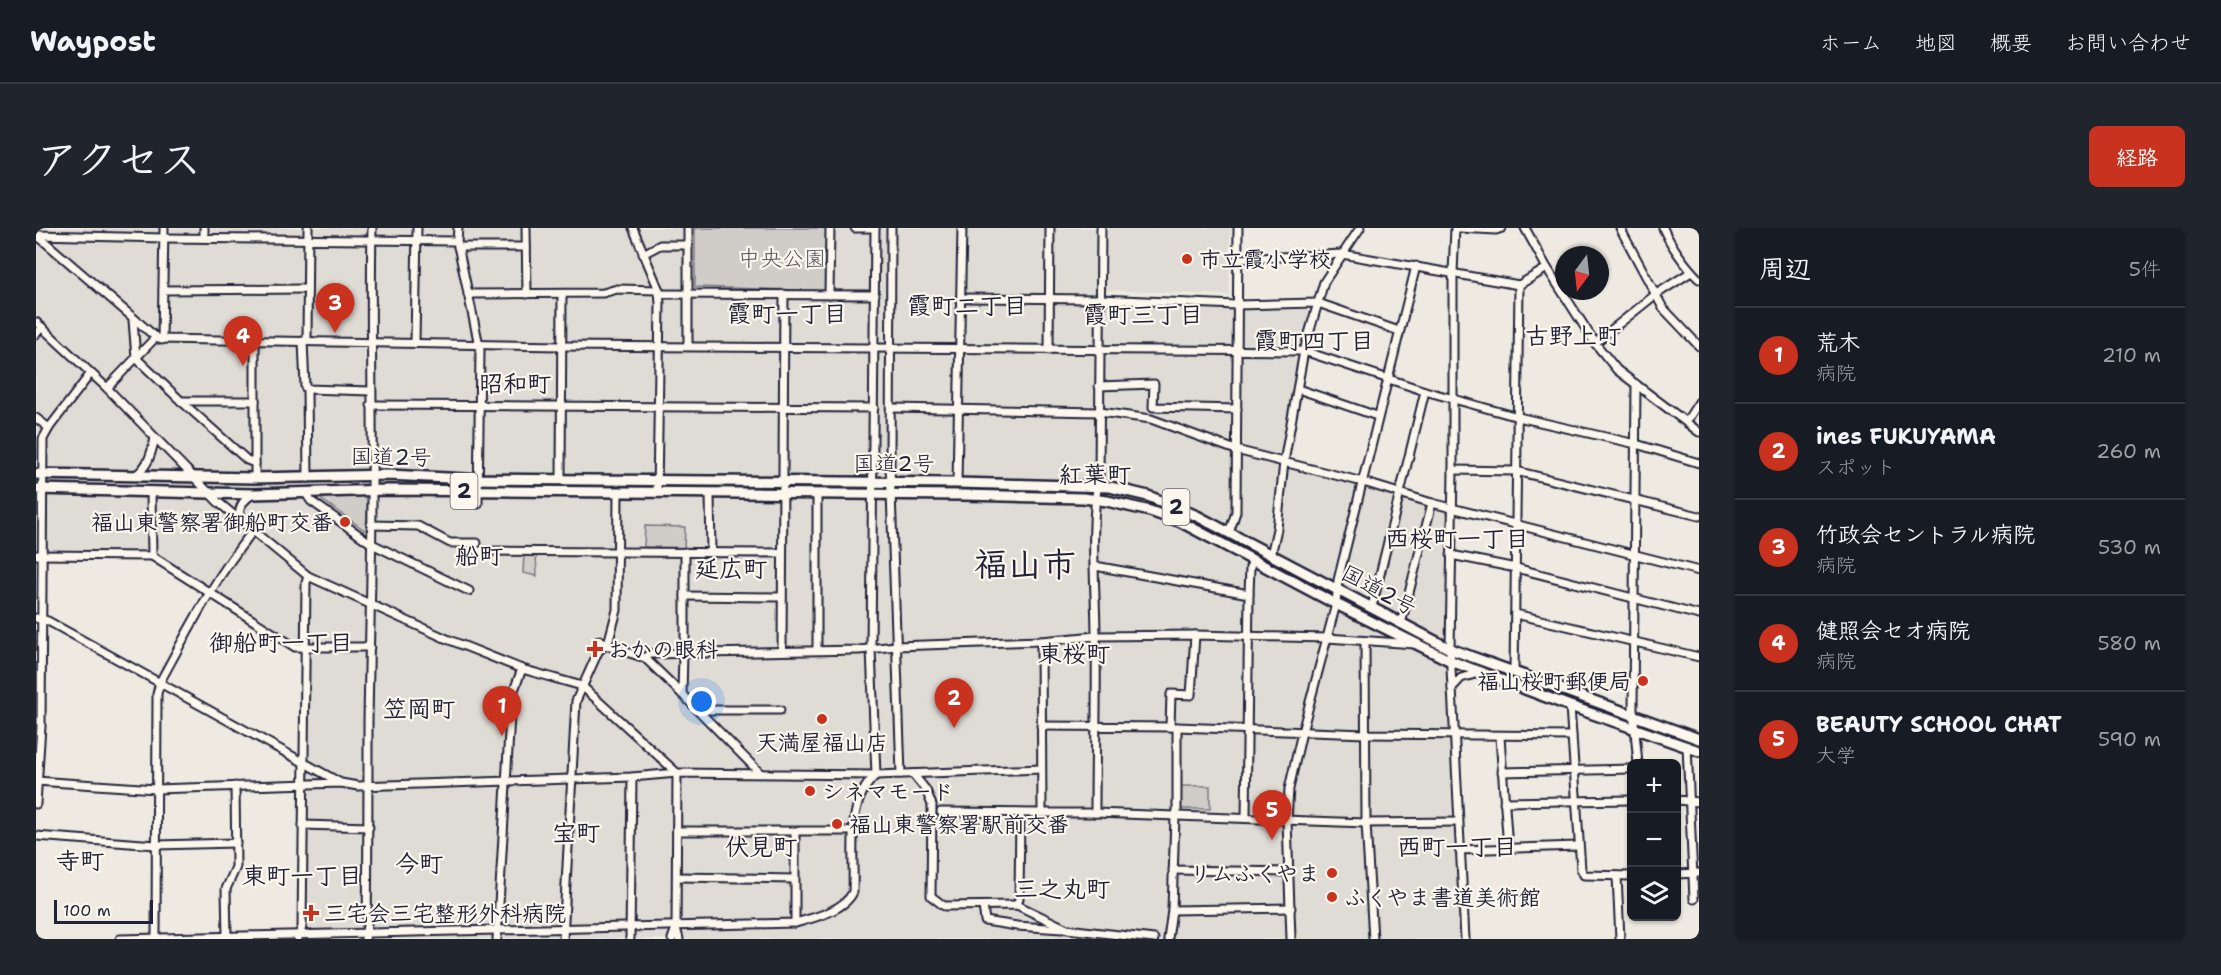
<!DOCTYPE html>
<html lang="ja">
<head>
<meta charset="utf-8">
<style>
  :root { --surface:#171b24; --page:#20242c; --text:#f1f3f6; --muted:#9ea1a6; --line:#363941; --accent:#c8321e }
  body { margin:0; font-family:"Shantell Sans","Klee One",sans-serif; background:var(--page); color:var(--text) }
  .controls { position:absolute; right:18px; bottom:18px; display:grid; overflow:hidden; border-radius:9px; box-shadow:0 2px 4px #0004 }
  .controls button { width:54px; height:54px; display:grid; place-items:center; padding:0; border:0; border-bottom:2px solid var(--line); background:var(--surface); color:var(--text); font:30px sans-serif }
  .compass { position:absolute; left:1519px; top:18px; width:54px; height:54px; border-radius:50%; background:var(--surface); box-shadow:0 2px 4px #0004; rotate:195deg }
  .scale { position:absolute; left:18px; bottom:15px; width:99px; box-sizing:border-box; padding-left:6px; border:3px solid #22223b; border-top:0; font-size:16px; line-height:21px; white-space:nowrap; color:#22223b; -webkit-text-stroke:4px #fbf7ec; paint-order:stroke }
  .you { position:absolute; left:666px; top:474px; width:21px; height:21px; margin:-15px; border:4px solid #fff; border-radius:50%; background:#1a73e8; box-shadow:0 0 0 9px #1a73e833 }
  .badge { display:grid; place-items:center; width:39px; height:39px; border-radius:50%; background:var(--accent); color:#fff; font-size:20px; font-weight:700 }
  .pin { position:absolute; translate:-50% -50px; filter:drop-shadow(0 2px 3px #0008) }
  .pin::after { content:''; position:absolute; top:32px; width:21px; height:18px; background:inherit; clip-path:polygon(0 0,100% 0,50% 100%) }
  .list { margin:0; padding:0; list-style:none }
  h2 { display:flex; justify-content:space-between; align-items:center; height:78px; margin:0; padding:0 24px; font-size:26px }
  h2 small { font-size:20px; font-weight:400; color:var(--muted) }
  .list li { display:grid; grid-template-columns:39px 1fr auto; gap:18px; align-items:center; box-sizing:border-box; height:96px; padding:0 24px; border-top:2px solid var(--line) }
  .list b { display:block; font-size:22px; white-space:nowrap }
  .list p { margin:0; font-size:20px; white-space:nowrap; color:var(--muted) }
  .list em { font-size:20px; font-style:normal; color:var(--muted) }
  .icon { flex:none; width:33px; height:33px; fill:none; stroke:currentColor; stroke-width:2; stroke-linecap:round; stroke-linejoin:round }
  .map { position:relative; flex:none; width:1663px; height:711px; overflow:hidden; border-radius:9px }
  header { display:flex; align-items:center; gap:36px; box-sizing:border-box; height:84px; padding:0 30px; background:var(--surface); border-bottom:2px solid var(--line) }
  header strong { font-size:28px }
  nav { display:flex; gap:33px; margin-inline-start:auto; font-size:21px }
  .intro { display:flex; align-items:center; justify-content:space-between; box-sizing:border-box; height:144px; padding:0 36px }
  h1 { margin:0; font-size:42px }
  .button { padding:15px 27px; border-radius:9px; background:var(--accent); color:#fff; font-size:21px; font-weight:700 }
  main { display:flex; gap:36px; padding:0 36px }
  aside { flex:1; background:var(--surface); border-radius:9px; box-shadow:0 2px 4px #0004 }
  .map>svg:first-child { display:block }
  .built { fill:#dfdbd5 }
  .green { fill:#d0cdc9; stroke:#797882; stroke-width:1.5 }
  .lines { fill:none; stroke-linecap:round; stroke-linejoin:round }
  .minor-casing { stroke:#22223b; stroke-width:11 }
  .highway-casing { stroke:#22223b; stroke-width:14 }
  .minor { stroke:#fbf7ec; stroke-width:7 }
  .highway { stroke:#fbf7ec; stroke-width:9 }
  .poi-dot { fill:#c8321e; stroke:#fbf7ec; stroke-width:2 }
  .labels { text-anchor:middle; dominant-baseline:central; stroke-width:4.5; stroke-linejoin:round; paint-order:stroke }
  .shield { fill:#fbf7ec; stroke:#636270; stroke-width:1.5 }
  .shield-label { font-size:21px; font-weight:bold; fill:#22223b }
  .park-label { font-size:22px; fill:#565566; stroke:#fbf7ec }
  .poi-label { font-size:22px; font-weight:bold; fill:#22223b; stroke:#fbf7ec; text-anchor:start }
  .street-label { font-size:22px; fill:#22223b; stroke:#fbf7ec }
  .neighbourhood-label { font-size:24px; font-weight:bold; fill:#22223b; stroke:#fbf7ec }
  .town-label { font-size:34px; font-weight:bold; fill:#22223b; stroke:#fbf7ec }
</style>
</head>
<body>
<header>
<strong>Waypost</strong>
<nav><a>ホーム</a><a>地図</a><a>概要</a><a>お問い合わせ</a></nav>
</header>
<div class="intro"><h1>アクセス</h1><a class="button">経路</a></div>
<main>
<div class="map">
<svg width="1663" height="711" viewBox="0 0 1663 711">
  <rect width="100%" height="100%" fill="#eeeae2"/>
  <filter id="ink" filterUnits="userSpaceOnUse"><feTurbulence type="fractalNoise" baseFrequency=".0167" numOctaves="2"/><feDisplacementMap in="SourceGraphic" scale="12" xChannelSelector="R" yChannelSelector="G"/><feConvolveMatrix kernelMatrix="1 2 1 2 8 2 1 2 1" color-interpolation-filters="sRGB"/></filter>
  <g filter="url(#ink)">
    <g class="built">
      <polygon points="0,0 1068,0 1068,68 1204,78 1284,74 1266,133 1250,236 1416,283 1416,460 1429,711 260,711 262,700 268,423 119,328 0,325"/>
      <polygon points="1072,0 1194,0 1193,67 1070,62"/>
    </g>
    <g class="green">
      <polygon points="659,0 790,0 789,63 659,59"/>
      <polygon points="279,267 332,268 330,303"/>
      <polygon points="609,298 649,299 648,320 608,319"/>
      <polygon points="488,326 500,326 501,348 487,345"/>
      <polygon points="1145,558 1174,558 1174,581 1144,581"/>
    </g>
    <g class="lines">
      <defs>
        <g id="minor">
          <polyline points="422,0 421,13 444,122 442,276"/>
          <polyline points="490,0 491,66"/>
          <polyline points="597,0 623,62 624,76 621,265"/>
          <polyline points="819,0 839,0"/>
          <polyline points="855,0 854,236 865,546"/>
          <polyline points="1419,0 1417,45 1417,242 1414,421 1429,711"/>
          <polyline points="1423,0 1460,2 1466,0"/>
          <polyline points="1489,0 1511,40 1559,115 1581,142 1663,204"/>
          <polyline points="1584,0 1627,80 1663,118"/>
          <path d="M1627,0C1634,16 1650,39 1663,51"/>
          <polyline points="1,7 128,10 421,13"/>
          <polyline points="0,10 2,8 122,111 525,118 1268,123 1389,163 1482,189 1600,216 1663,235"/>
          <polyline points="168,10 168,0"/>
          <polyline points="422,19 490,19"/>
          <polyline points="607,26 624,17 652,17"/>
          <polyline points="1201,31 1306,26 1483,57 1511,40"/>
          <polyline points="127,62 271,61"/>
          <polyline points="432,66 567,65 581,61 623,62"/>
          <polyline points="623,66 839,67"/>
          <polyline points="793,67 794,0"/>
          <polyline points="925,70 1064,71 1200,77 1282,75 1363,103"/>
          <polyline points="97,92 100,130 145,173 211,232 219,235"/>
          <polyline points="0,94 71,160 182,274 272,348 411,411 486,441 546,458 641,545 640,700 643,711"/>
          <polyline points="0,106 6,99"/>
          <polyline points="126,112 128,0"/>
          <polyline points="267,113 269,159 271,161 335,163"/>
          <polyline points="271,113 272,0"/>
          <polyline points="379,115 381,0"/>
          <polyline points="1559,115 1619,67 1655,44"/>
          <polyline points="652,118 652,0"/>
          <polyline points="1013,122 1014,0"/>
          <polyline points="1600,156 1597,482 1602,536"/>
          <polyline points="1063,158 1118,156 1117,179 1201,181"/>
          <polyline points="71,160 119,110"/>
          <polyline points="271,161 272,250"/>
          <polyline points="1262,161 1341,188"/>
          <polyline points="145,173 219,173"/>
          <polyline points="335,177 838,180"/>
          <polyline points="856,180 1064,184 1115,191 1200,222 1327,254 1396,275 1663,343"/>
          <polyline points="0,190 13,200"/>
          <polyline points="1650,194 1663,174"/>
          <polyline points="1417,242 1480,243 1663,288"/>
          <path d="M100,247C113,237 115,226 119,210"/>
          <polyline points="219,250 219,113"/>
          <polyline points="525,251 526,66"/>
          <polyline points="921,255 926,0"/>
          <polyline points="115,263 116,328"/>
          <polyline points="269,264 275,273 336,316 433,363"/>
          <polyline points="674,265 675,325"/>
          <polyline points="781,266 781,422"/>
          <path d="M205,293C201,280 206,273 217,266"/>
          <polyline points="335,297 382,298 414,315 441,315"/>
          <polyline points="1193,305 1200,284 1202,0"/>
          <polyline points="441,323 746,325"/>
          <polyline points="0,327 116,328 259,419 334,419"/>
          <polyline points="1235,327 1241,301 1248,234 1268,123 1288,54 1324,0"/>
          <polyline points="1415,327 1480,340 1663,387"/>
          <polyline points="1059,338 1213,366"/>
          <polyline points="649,368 746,369"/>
          <polyline points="1336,379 1389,163"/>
          <polyline points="1479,386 1663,429"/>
          <polyline points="0,390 12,393 303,554"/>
          <polyline points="1365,396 1396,275"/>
          <polyline points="564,412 569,417 609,430 646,466"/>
          <polyline points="1005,413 1006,585 1059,585 1330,595 1421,594"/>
          <polyline points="1329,413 1330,595 1337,711"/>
          <polyline points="746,423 748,66"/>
          <polyline points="647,425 646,466 724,545"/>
          <polyline points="649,425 649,324"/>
          <polyline points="609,430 613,426 823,422 860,418 1005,413 1060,408 1159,407 1291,410 1379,416"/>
          <polyline points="1478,444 1483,57"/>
          <polyline points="1416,460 1425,450 1443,445"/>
          <polyline points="1534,478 1545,641 1548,647 1596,648"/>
          <polyline points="662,482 744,482"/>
          <polyline points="1005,498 1141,499 1330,506 1536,508"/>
          <polyline points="1134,499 1135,466 1155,467 1159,407"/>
          <polyline points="1464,509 1472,621"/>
          <polyline points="1651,518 1658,671"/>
          <polyline points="1466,544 1596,541"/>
          <polyline points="877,546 890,562 896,577 895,668 908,678 981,677 1031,701 1118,711"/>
          <polyline points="0,553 120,561 305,555 322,558 596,549 641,545 840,547 1005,541"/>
          <polyline points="1640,572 1663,574"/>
          <polyline points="1468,574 1596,572"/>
          <polyline points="0,576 5,498 7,211 13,200 55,145"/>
          <polyline points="905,584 1006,585"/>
          <path d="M1059,585C1059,526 1061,468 1060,410C1060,358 1053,300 1063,249L1065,0"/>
          <polyline points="1210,590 1213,366 1214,339 1218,332"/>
          <polyline points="267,597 333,599"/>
          <polyline points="641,603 817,603"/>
          <polyline points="0,608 120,617 200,615"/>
          <polyline points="1423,622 1542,618"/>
          <polyline points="1137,642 1253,644"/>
          <polyline points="1640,646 1663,645"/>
          <polyline points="1581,648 1584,711"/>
          <polyline points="641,649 758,651"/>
          <polyline points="981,677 983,671 984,585"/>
          <polyline points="947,678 949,693 981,698 1026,701"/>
          <polyline points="1136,682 1255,680"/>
          <polyline points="759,695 759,604"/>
          <polyline points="191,708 190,661 200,639 199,558"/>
          <path d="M120,710L121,466L124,454C153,401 179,349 217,303"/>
          <polyline points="262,710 266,699 270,355 272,348"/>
          <path d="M84,711L759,695C778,690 809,682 817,664C819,626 808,575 840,547L835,421L839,0"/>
          <path d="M329,711L331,697C332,630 332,563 332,496C333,419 336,342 336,264C337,176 334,88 336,0"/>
          <polyline points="461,711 475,470 486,441"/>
          <polyline points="527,711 540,473 562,424 573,412 581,382 582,265"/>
          <polyline points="594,711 596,549"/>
          <polyline points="636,711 640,700"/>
          <polyline points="1132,711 1136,682 1139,588 1141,583 1141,499"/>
          <polyline points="1255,711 1251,592 1253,561 1266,504 1300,376 1302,352 1380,38"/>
        </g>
        <g id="highway">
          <polyline points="0,246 219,250 353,247 431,251 921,255 1074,259 1112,268 1161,288 1414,421 1663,511"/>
          <polyline points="0,261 217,266 352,262 927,267 1047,270 1071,273 1114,283 1145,294 1300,376 1415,433 1534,478 1663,523"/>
        </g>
      </defs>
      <use href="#minor" class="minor-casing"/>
      <use href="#highway" class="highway-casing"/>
      <use href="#minor" class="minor"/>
      <use href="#highway" class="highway"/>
    </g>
  </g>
  <g class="poi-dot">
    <circle cx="1151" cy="31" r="6"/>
    <circle cx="309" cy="294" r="6"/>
    <path d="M556 412h6v6h6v6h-6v6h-6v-6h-6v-6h6z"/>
    <circle cx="1607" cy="453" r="6"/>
    <circle cx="786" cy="491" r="6"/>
    <circle cx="774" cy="563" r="6"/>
    <circle cx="801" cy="596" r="6"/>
    <circle cx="1296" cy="645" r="6"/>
    <circle cx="1296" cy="669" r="6"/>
    <path d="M272 676h6v6h6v6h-6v6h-6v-6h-6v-6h6z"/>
  </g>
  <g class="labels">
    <g class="shield">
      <rect x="414.5" y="245" width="27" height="36" rx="4.5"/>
      <rect x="1126.5" y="261" width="27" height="36" rx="4.5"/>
    </g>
    <g class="shield-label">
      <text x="428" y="263">2</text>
      <text x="1140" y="279">2</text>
    </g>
    <g class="park-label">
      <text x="746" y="30">中央公園</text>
    </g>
    <g class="poi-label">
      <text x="1163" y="31">市立霞小学校</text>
      <text x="297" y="294" text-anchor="end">福山東警察署御船町交番</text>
      <text x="572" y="421">おかの眼科</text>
      <text x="1595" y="453" text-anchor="end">福山桜町郵便局</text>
      <text x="786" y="514" text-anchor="middle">天満屋福山店</text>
      <text x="786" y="563">シネマモード</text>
      <text x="813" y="596">福山東警察署駅前交番</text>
      <text x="1284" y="645" text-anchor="end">リムふくやま</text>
      <text x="1308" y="669">ふくやま書道美術館</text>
      <text x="288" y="685">三宅会三宅整形外科病院</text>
    </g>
    <g class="street-label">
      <text transform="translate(355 229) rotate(1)">国道2号</text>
      <text x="858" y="235">国道2号</text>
      <text transform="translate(1343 362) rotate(28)">国道2号</text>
    </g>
    <g class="neighbourhood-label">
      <text x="931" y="78">霞町二丁目</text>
      <text x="751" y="86">霞町一丁目</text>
      <text x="1107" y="87">霞町三丁目</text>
      <text x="1537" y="108">古野上町</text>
      <text x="1278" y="113">霞町四丁目</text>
      <text x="479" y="156">昭和町</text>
      <text x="1059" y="247">紅葉町</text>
      <text x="1421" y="311">西桜町一丁目</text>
      <text x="443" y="328">船町</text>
      <text x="695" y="341">延広町</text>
      <text x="245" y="415">御船町一丁目</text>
      <text x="1038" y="426">東桜町</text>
      <text x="383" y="481">笠岡町</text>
      <text x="540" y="605">宝町</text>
      <text x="725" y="619">伏見町</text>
      <text x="1421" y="619">西町一丁目</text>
      <text x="44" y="633">寺町</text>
      <text x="383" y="636">今町</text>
      <text x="266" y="648">東町一丁目</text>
      <text x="1026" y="661">三之丸町</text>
    </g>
    <g class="town-label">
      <text x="989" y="336">福山市</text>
    </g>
  </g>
</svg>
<div class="controls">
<button>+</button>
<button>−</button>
<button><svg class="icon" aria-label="layers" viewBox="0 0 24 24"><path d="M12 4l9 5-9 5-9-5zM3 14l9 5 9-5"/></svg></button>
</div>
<svg class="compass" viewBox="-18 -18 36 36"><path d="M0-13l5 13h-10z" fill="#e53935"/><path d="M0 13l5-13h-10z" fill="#9ea1a6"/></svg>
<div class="scale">100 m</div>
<div class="you"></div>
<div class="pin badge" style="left:466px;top:508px">1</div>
<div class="pin badge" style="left:918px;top:500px">2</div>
<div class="pin badge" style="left:299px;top:105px">3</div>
<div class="pin badge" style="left:207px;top:138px">4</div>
<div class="pin badge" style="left:1236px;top:612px">5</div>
</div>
<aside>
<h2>周辺<small>5件</small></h2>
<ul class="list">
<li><span class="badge">1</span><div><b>荒木</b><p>病院</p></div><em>210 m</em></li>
<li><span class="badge">2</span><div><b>ines FUKUYAMA</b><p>スポット</p></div><em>260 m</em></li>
<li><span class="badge">3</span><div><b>竹政会セントラル病院</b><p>病院</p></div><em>530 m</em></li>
<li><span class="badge">4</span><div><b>健照会セオ病院</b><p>病院</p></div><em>580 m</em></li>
<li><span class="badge">5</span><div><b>BEAUTY SCHOOL CHAT</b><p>大学</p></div><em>590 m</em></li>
</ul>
</aside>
</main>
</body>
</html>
